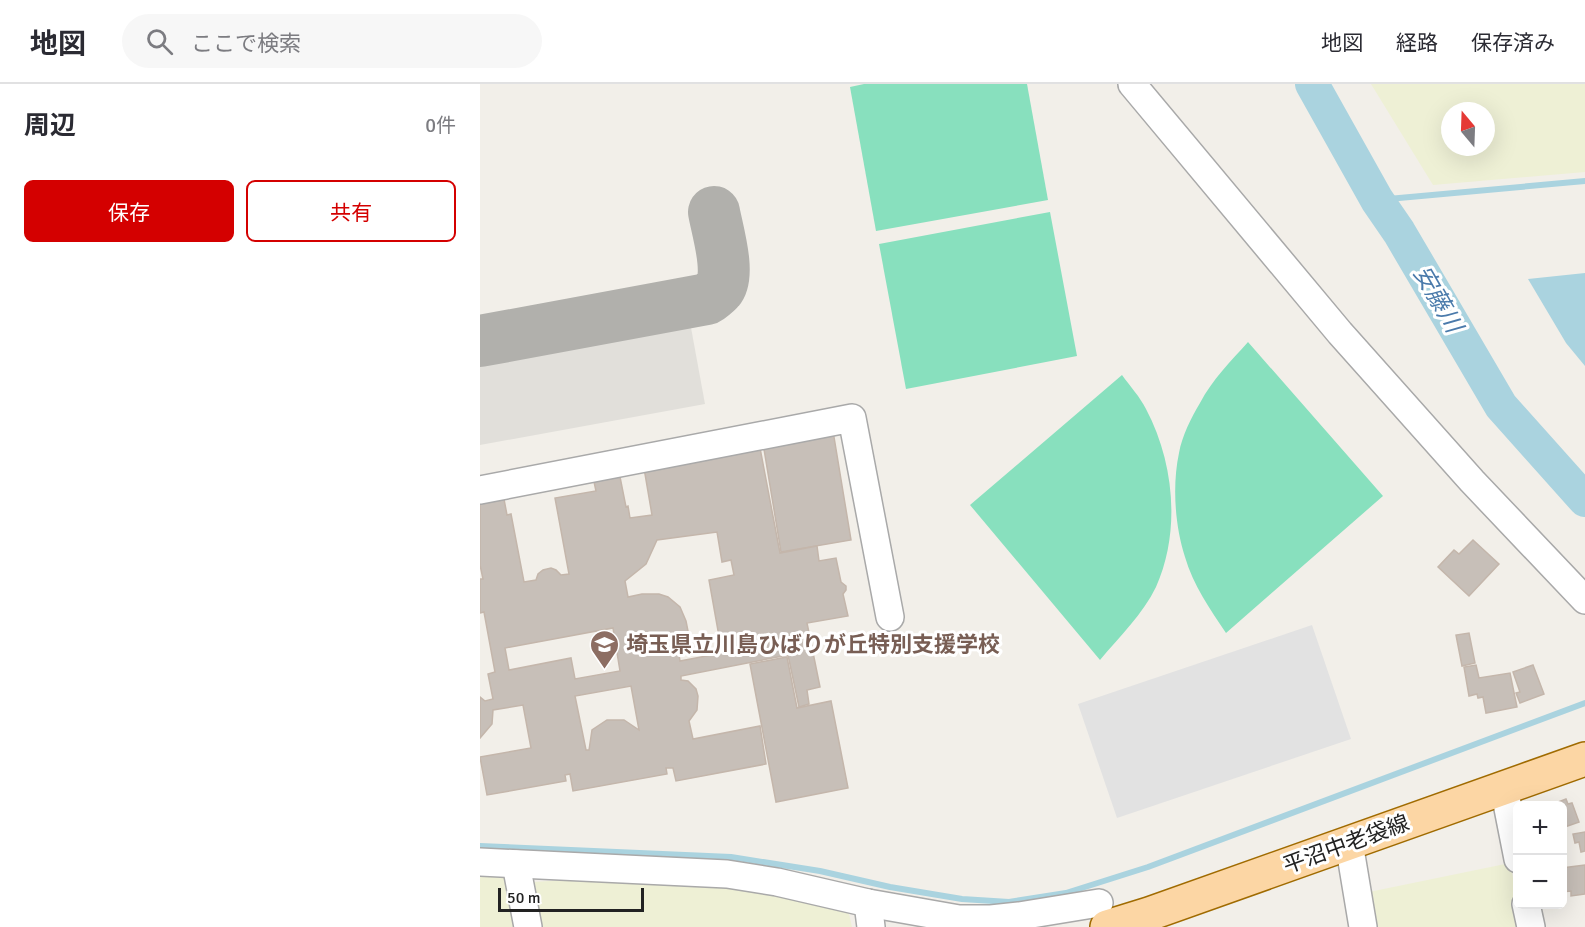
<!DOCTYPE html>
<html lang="ja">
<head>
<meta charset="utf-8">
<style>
  :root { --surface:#fff; --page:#f7f7f7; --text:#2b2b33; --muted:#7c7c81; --line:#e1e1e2; --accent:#d40000 }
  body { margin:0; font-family:Signika,"Noto Sans JP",sans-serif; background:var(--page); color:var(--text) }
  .controls { position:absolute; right:18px; bottom:18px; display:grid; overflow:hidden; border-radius:9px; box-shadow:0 6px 24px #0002 }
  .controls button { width:54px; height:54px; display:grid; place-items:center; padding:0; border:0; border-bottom:2px solid var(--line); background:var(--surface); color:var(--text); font:30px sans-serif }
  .compass { position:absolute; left:961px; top:18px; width:54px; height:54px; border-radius:50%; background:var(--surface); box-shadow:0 6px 24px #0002; rotate:341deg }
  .scale { position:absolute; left:18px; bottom:15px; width:146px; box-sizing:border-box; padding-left:6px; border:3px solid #222; border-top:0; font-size:16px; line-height:21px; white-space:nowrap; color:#222; -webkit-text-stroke:4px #fff; paint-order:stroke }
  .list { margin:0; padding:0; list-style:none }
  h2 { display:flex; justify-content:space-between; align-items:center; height:78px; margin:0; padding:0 24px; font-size:26px }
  h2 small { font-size:20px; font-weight:400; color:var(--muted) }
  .actions { display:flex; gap:12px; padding:18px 24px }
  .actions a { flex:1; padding:14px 0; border:2px solid var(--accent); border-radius:9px; text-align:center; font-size:21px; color:var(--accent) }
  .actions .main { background:var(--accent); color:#fff }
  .icon { flex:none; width:33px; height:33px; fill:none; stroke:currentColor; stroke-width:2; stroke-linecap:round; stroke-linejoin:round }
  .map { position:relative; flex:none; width:1105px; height:843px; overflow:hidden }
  header { display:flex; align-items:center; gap:36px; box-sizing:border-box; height:84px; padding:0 30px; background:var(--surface); border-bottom:2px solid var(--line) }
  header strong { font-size:28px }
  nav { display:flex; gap:33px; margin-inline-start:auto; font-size:21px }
  .search { width:420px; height:54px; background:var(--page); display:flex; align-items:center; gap:15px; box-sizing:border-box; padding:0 21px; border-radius:33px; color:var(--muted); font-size:22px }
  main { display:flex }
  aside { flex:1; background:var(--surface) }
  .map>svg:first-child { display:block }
  .airport { fill:#e1dfda }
  .farmland { fill:#eef0d5; fill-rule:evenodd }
  .pitch { fill:#88e0be }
  .parking { fill:#e2e2e2 }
  .water { fill:#aad3df }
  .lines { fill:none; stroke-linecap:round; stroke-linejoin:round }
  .stream { stroke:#aad3df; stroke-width:6 }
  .river { stroke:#aad3df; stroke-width:34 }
  .taxiway { stroke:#b1b0ac; stroke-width:52 }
  .building { fill:#c7bfb8; stroke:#c4b6ab; stroke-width:1.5; fill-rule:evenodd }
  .minor-casing { stroke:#a9a9a9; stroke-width:30 }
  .major-casing { stroke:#a06b00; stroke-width:36 }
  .minor { stroke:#fff; stroke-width:27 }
  .major { stroke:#fcd6a4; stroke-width:33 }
  .labels { text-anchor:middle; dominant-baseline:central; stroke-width:6; stroke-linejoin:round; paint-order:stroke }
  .education-label { font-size:22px; font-weight:bold; fill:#785e54; stroke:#fff; text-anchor:start }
  .street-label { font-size:22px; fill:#222; stroke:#fff }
  .water-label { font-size:24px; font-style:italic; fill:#4a7aab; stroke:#fff }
</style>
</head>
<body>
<header>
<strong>地図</strong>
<div class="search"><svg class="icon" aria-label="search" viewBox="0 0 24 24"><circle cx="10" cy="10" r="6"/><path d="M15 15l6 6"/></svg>ここで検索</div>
<nav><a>地図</a><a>経路</a><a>保存済み</a></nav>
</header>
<main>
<aside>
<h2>周辺<small>0件</small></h2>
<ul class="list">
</ul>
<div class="actions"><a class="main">保存</a><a>共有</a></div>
</aside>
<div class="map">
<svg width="1105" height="843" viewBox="0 0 1105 843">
  <rect width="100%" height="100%" fill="#f2efe9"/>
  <polygon class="airport" points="203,200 225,320 0,361 0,237"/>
  <g class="farmland">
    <path d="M891,0H1105V88L953,101ZM970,27H1006V63H970Z"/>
    <polygon points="1030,779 1041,835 1036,843 895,843 889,808"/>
    <polygon points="0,786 31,788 38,843 0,843"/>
    <polygon points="103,795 228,796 367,821 372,843 60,843 53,798"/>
  </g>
  <g class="pitch">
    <polygon points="384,0 547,0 568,116 396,147 370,3"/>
    <polygon points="570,128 597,272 426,305 399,160"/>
    <path d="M768,258L903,412L746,549C730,525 713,501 705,473C695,442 692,402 699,369C702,352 711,334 720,319C732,296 751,277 768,258Z"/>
    <path d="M642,291C650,302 660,313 666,325C694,378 701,447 676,503C663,530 639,553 620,576L490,421Z"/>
  </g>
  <polygon class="parking" points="832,541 871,655 637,734 598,620"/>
  <polygon class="water" points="1105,189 1105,282 1086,259 1048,195"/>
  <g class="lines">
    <g class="stream">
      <polyline points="897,116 1105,97"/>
      <polyline points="0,762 251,773 340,787 410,803 482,815 529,818 586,809 668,783 1105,619"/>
    </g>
    <polyline class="river" points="832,0 897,116 919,148 1021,322 1105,416"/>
    <path class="taxiway" d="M0,257L227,215C231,212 236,209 239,205C251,191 237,145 234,128"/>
  </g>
  <g class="building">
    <polygon points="353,347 371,456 301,468 283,359"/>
    <path d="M280,364L300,469L337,462L339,477L356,474L361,498L366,502V506L363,510L368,532L327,539L340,603L327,606L329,620L319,623L308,571L201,592V596L208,597L216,605L218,612L217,626L209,637L213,655L280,642L286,680L196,697L193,684H186L187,690L93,707L90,690L85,691L86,697L7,711L0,673L51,664L43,621L13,626L12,640L0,654V613L5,617L13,615L8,590L15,588L4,528L0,529V495H3L0,481V415L23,410L27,431L31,430L44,498L56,496L58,490L63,486L71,484L76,486L81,491L89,490L75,414L116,407L113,393L139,388L146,423L148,422L150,434L172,431L164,384ZM237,448L242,478L251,476L254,491L229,496L242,569L200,577L199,571L206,558L208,547L206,537L200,523L188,513L179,510H162L148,513L145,497L166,480L177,456ZM133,544L140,587L95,595L91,574L29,586L25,564ZM151,602L159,646L144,636H127L112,646L109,666H106L95,612Z"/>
    <polygon points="993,456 1019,480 989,512 958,483 974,466 979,470"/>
    <polygon points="989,549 995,579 982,582 976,551"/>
    <polygon points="307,573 317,624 351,617 368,704 296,718 270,580"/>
    <polygon points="996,581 999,594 1030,589 1037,623 1006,629 1003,613 998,614 997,610 989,612 984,583"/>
    <polygon points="1053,581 1064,610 1040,619 1036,609 1040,608 1033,588"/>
    <polygon points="1086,715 1088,720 1092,719 1099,738 1085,743 1082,742 1082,722 1068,722"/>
    <polygon points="1105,748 1105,767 1101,768 1099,758 1095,759 1093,750"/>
    <polygon points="1105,781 1105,810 1091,812 1091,807 1082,808 1082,784"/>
  </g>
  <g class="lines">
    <defs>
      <g id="minor">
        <polyline points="652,0 860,249 992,397 1105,516"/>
        <polyline points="0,406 372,334 410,533"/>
        <polyline points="1024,704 1038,775"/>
        <polyline points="869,759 883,843"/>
        <polyline points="0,778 247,790 297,798 388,819 479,835 511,835 539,832 619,819"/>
        <polyline points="36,780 48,843"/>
        <polyline points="388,819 391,843"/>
        <polyline points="1046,820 1051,843"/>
      </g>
      <polyline id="major" points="627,843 669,830 1105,675"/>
    </defs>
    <use href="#minor" class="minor-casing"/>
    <use href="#major" class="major-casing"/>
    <use href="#minor" class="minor"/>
    <use href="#major" class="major"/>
  </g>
  <defs>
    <symbol id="school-pin" viewBox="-11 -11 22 30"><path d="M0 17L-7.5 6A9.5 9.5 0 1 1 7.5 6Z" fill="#8d6e63" stroke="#fff"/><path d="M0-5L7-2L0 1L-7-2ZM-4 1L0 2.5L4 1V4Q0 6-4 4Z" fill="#fff"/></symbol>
  </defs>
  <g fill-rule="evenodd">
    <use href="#school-pin" x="108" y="544" width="33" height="45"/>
  </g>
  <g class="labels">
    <g class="education-label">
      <text x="146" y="560">埼玉県立川島ひばりが丘特別支援学校</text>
    </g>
    <g class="street-label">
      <text transform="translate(866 760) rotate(-20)">平沼中老袋線</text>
    </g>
    <g class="water-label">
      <text transform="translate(958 215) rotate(60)">安藤川</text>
    </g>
  </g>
</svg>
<div class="controls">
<button>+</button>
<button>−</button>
</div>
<svg class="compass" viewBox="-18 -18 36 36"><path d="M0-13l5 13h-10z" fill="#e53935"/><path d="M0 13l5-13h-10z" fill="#7c7c81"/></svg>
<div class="scale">50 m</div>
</div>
</main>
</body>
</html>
